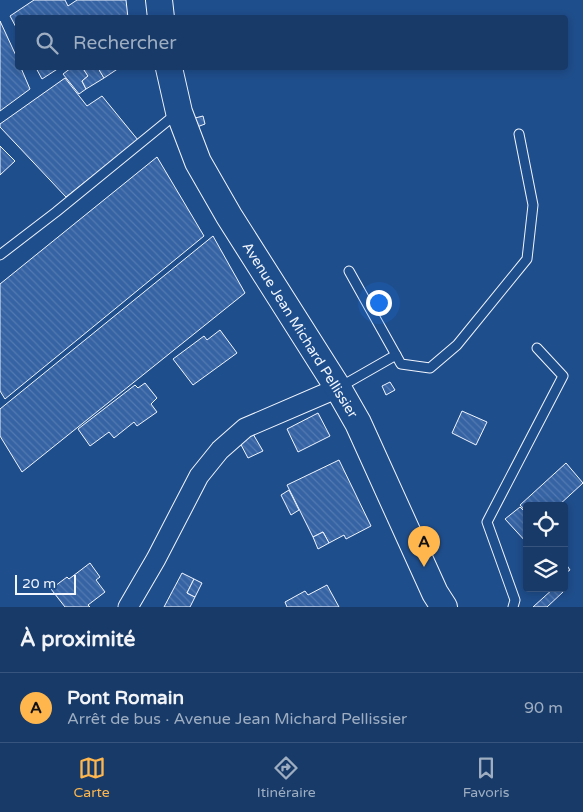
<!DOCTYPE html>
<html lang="fr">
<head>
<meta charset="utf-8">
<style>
  :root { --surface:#173a69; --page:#20416f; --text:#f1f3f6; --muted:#9eadc0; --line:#36547d; --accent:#ffb74d }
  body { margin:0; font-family:"Varela Round",sans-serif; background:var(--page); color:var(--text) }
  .controls { position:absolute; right:15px; bottom:15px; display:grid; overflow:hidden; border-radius:5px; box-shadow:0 2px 8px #0003 }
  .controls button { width:45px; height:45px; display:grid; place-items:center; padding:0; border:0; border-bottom:1px solid var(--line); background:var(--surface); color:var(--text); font:25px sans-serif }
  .scale { position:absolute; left:15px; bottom:12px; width:61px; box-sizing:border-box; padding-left:5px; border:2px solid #f2f6ff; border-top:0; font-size:14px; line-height:18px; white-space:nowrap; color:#f2f6ff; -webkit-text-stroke:4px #1f4e8c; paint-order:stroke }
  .you { position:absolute; left:378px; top:302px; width:18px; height:18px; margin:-12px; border:4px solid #fff; border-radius:50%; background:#1a73e8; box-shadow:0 0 0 8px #1a73e833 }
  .badge { display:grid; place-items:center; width:32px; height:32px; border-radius:50%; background:var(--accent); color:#111; font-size:16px; font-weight:700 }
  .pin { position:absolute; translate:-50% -41px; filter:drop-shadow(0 1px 2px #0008) }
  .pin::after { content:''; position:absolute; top:26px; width:18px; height:15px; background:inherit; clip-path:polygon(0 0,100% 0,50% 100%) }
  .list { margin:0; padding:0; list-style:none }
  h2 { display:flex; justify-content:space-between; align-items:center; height:65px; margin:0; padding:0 20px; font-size:21px }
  h2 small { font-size:16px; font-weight:400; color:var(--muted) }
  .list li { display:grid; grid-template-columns:32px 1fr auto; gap:15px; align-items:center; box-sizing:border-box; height:70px; padding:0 20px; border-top:1px solid var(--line) }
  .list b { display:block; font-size:19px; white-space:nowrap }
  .list p { margin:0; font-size:16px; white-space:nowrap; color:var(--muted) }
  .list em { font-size:16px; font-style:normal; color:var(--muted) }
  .icon { flex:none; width:28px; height:28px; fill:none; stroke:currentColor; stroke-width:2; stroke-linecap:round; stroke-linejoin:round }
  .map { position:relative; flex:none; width:583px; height:607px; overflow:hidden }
  .search { position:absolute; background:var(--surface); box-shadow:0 2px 8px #0003; left:15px; right:15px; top:15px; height:55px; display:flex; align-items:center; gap:12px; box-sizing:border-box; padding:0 18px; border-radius:5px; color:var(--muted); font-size:19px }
  .sheet { height:135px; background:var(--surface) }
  nav { display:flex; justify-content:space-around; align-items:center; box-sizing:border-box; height:70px; border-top:1px solid var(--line); background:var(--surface); font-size:14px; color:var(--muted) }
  nav a { display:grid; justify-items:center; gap:2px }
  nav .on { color:var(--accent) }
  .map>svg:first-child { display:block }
  .building { fill:url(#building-back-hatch); stroke:#f2f6ff }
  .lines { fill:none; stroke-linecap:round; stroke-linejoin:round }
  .lane-casing { stroke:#f2f6ff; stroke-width:11 }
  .street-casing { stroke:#f2f6ff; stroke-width:21 }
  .secondary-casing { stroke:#f2f6ff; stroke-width:28 }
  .lane { stroke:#1f4e8c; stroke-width:9 }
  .street { stroke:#1f4e8c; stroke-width:19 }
  .secondary { stroke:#1f4e8c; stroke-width:26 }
  .labels { text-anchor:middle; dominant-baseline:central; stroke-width:4; stroke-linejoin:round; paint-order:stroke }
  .street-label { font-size:14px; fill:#f2f6ff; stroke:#1f4e8c }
</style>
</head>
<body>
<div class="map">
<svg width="583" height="607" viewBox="0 0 583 607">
  <defs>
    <pattern id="building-back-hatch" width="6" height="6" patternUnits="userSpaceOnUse" patternTransform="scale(1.25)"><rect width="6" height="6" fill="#3563a3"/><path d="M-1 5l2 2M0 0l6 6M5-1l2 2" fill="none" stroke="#537ab1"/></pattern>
  </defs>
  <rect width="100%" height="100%" fill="#1f4e8c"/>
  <g class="building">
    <polygon points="34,0 65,0 68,6 77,0 126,0 128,18 18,18 18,31 10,16"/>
    <polygon points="0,21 18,60 18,68 21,68 30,89 0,111"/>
    <polygon points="36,68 59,68 42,79"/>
    <polygon points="71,68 87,68 84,70 88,76 82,81 86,89 79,94 63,74"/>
    <polygon points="87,68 98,68 104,78 86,89 82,81 88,76 84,70"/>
    <polygon points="98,68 119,68 104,78"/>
    <polygon points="65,78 87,106 102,96 138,140 66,197 0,127 0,124"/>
    <polygon points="203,116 205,124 197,127 195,118"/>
    <polygon points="0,146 15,161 0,175"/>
    <polygon points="157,157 204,236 5,399 0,391 0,284"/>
    <polygon points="213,236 245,293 22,472 0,436 0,409"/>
    <polygon points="220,330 237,353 193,385 173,359 204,336 207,340"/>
    <polygon points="390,382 395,390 386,395 382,386"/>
    <polygon points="145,383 157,398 151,404 157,412 137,426 134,422 114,438 109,432 90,446 78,429 135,385 138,388"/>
    <polygon points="462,411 487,422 476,445 452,433"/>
    <polygon points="318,413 330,436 298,452 287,429"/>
    <polygon points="253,434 263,451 248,458 239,441"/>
    <polygon points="339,460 371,526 346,539 344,535 329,543 323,532 313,537 287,485"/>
    <polygon points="566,463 583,483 558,506 527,506 527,513 520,505"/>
    <polygon points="289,490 299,510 291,515 281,495"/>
    <polygon points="520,507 527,514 527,543 505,519"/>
    <polygon points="323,532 329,543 318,549 313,537"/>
    <polygon points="564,561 570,570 564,574"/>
    <polygon points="90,563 100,577 96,580 105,592 88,605 90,607 65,607 51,589 67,577 69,579"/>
    <polygon points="182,573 194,579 187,593 195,597 190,607 164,607"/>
    <polygon points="194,579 202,583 195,597 187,593"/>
    <polygon points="327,585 339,607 287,607 285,602 305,591 308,595"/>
    <polygon points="554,588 560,588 563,592 547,607 533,607"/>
  </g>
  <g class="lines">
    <defs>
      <g id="lane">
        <polyline points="0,255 56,212 176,114"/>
        <polyline points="349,271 401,364 430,368 457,345 527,259 533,205 519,134"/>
        <polyline points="340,387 396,355"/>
        <polyline points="513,607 515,600 487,522 563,376 537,348"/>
      </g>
      <polyline id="street" points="128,607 156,559 199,476 220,450 245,428 338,388"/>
      <g id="secondary">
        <polyline points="159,0 161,18"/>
        <polyline points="169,68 179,112 198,162 229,216 338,388 358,423 435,593 444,607"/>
      </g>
    </defs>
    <use href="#lane" class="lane-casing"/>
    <use href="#street" class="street-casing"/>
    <use href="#secondary" class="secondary-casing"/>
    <use href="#lane" class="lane"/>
    <use href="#street" class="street"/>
    <use href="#secondary" class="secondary"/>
  </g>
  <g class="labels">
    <g class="street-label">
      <text transform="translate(300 330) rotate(58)">Avenue Jean Michard Pellissier</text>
    </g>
  </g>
</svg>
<div class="controls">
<button><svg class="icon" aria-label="locate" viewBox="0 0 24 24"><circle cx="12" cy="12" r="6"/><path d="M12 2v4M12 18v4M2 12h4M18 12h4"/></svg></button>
<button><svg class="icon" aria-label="layers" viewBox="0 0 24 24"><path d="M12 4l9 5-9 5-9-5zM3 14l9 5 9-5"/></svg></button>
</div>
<div class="scale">20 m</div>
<div class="you"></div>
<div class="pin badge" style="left:424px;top:567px">A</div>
<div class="search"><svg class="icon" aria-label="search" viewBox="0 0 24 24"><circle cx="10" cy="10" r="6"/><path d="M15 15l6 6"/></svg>Rechercher</div>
</div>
<section class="sheet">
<h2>À proximité<small></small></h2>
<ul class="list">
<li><span class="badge">A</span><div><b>Pont Romain</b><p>Arrêt de bus · Avenue Jean Michard Pellissier</p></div><em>90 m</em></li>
</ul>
</section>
<nav>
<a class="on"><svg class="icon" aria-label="map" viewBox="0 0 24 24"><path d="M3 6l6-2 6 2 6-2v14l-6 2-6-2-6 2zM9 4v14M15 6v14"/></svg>Carte</a>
<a><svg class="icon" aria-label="directions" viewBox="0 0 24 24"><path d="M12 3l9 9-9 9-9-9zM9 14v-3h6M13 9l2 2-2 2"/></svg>Itinéraire</a>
<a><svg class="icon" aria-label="saved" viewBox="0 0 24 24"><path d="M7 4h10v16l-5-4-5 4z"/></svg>Favoris</a>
</nav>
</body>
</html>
